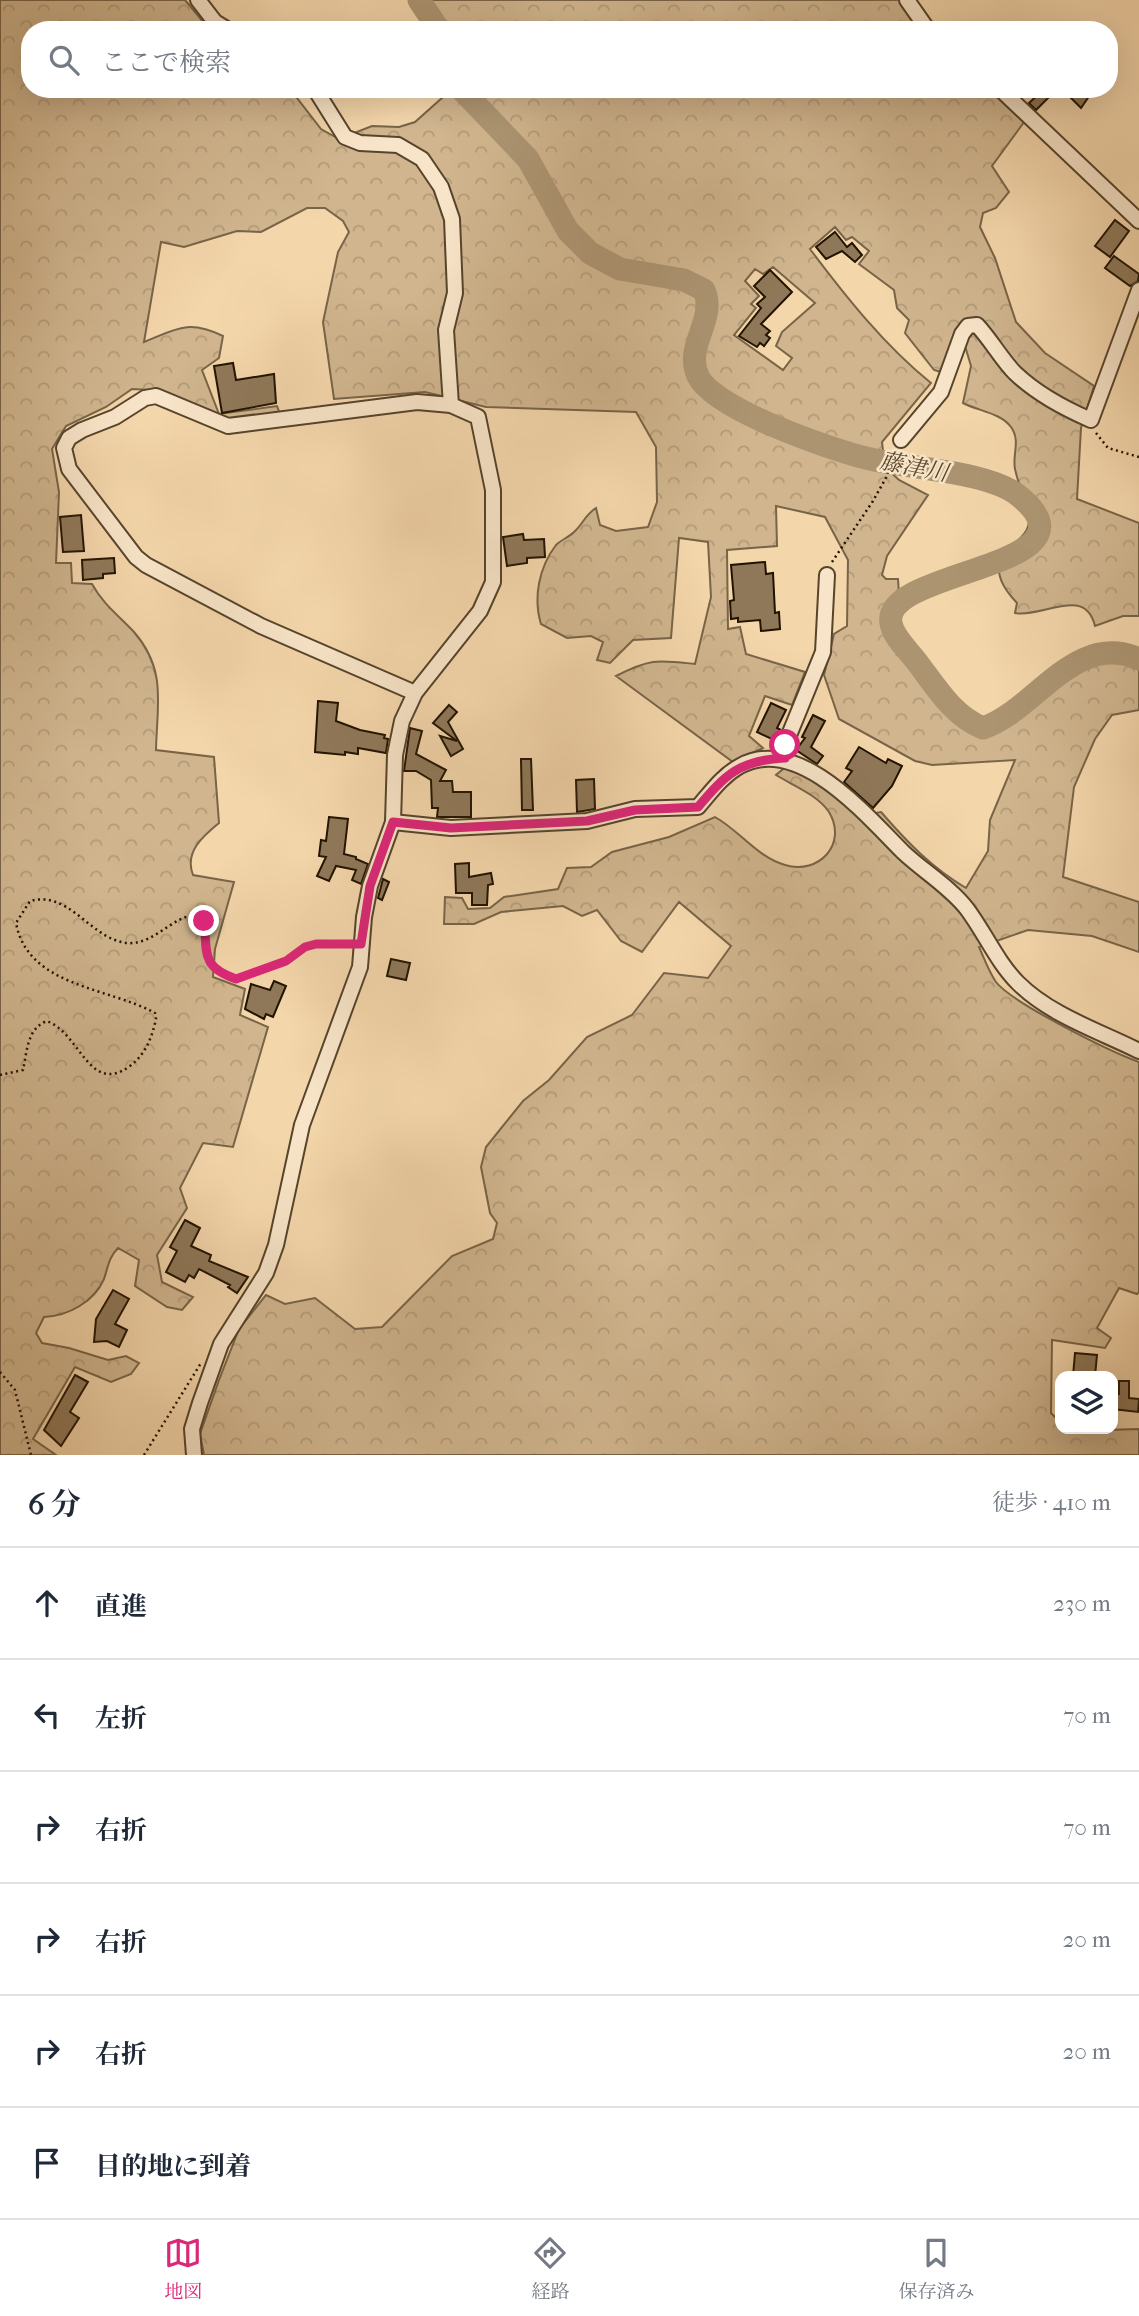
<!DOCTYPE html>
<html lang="ja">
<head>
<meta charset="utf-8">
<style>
  :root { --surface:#fff; --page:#f2f2f3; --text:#1f2937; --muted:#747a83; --line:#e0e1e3; --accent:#db2777 }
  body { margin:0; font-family:"IM FELL French Canon","Noto Serif JP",serif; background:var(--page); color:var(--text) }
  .controls { position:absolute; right:21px; bottom:21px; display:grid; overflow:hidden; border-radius:14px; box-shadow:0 7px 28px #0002 }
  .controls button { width:63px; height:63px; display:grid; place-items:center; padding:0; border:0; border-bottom:2px solid var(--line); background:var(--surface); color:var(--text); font:35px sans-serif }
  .stop { position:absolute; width:21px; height:21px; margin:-16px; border:5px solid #db2777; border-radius:50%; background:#fff }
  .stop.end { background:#db2777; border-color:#fff; box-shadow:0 2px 7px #0008 }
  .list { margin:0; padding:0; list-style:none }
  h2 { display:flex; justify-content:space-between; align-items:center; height:91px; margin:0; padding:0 28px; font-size:30px }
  h2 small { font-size:23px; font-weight:400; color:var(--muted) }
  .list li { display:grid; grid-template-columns:46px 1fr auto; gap:21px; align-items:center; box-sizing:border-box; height:112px; padding:0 28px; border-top:2px solid var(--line) }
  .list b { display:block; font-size:26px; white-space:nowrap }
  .list em { font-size:23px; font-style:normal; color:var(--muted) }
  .icon { flex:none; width:38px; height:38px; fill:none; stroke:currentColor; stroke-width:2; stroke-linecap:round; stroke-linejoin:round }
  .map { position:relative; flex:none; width:1139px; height:1455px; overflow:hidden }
  .search { position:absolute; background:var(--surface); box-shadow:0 7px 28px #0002; left:21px; right:21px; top:21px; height:77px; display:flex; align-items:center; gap:18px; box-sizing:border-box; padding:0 24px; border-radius:28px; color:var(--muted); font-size:26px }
  .sheet { height:763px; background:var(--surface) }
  nav { display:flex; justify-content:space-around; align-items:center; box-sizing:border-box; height:98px; border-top:2px solid var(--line); background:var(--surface); font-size:19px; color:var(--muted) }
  nav a { display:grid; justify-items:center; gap:4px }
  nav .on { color:var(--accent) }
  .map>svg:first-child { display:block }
  .forest { fill:url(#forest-crowns); stroke:#786447; stroke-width:2; fill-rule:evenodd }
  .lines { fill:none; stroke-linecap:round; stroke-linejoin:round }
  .river { stroke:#ac9471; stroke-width:23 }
  .building { fill:#8f7859; stroke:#211300; stroke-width:2 }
  .street-casing { stroke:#56442b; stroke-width:18 }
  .path { stroke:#211300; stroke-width:2.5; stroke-dasharray:2 3.5; stroke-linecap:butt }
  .street { stroke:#f8e4c8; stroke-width:14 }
  .route { stroke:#db2777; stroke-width:9 }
  .labels { text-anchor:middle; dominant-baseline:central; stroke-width:5; stroke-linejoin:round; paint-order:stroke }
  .water-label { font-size:23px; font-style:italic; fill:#59472d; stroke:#f8e4c8 }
</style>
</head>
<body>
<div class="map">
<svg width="1139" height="1455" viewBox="0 0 1139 1455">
  <defs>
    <pattern id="forest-crowns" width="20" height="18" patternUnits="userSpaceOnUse" patternTransform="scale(1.75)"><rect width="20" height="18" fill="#d0b58e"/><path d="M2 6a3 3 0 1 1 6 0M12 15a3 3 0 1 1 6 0" fill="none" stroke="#b29b79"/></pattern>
  </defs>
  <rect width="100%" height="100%" fill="#f4d6ab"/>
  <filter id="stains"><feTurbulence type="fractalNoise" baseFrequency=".00286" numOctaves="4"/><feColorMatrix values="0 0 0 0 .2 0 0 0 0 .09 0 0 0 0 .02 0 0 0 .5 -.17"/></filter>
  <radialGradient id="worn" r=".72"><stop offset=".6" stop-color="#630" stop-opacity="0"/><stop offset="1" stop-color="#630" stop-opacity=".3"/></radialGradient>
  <g class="forest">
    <path d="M0,0H185L210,30H30V89H290L321,129L339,139L372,126L399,127L415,122L452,89H990L1027,118L992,166L1009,192L996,208L983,213L980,227L995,258L1016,322L1045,353L1094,386L1081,428L1077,499L1139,523V616H1123L1095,626C1085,585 1043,618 1015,613L1017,603C1002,587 997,577 998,554C1048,526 1025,514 1015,469C1012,455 1021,441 1011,427C1001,413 978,411 963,403L971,366L965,346L941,372L934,370L905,333L909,320L897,308L894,290L859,264L869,251L852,237L846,240L835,227L810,249C846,297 885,346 931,383L882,442L885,467L899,480L928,495L887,556L882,575L886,579H898L899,594C891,602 885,610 887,623C890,638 946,710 959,720C971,728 982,731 995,730C1025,707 1079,652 1118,656C1125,656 1133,661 1139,663V710L1112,715L1095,739L1074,787L1063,877L1139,902V952L1092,936L1028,930L979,947C984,958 989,972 996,982C1012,1003 1111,1052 1139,1062V1292L1137,1294L1119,1288L1097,1328L1111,1338L1105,1348L1052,1340L1051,1413L1060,1422V1429L1070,1431L1139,1429V1455H204L200,1434L219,1380L239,1329L266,1295L285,1304L315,1298L355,1329L382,1327L452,1256L493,1239L497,1223L490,1213L481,1167L486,1147L523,1101L549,1080L587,1037L632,1015L664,973L708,978L731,946L679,902L642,952L621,941L597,910L582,916L563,906L501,912L474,924H444L445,897L462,898L468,909L490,908L504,897L558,889L567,868L591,867L612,852L669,837L715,817C740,831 757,857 785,865C819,875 848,844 829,812C818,795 792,785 776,775L788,765L814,777L859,816L881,812C907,842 932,868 966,888L988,851L990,820L1015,760L932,765L915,761L839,719L824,675L834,634L847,626L848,560L825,517L776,506L777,546L727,550L728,629L740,627L746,654L805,672L792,705L765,696L749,736L763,748L733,762L616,676C651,658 658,660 695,664L711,597L708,542L679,538L671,638L633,640L610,663L597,660L603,642L591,636L567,638L541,624C533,598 539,567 556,545C561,540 569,537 574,532C583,524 585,515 596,508L600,525L616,531L648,527L657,502L656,447L636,412L486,407L425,392L334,399L323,322L338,252L349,232L343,221L325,208H307L261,232L237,231L184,247L161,242L144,342C176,329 188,319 223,336L219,358L202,370L219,414L277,406L280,414L232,422L152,390L132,389L106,407L66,426L52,449L59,492L56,563H71L72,583L92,584C103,604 119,616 134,632C167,670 157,704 156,750L214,757L219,823C203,836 184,852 193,875L234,882L215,949L213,977L245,989L240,1015L268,1027L233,1147L203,1143L180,1188L187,1208L157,1255L162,1282L193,1297L182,1310L167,1307L135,1286L139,1260L118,1248C109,1257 108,1267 104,1279C94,1302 68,1316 44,1317L36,1333L42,1343L69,1348L108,1360L126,1356L139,1363L131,1374L111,1382L75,1367L33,1439L56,1455H0ZM773,267L815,303L782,332L776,346L792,358L783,370L734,335L756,308L751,304L759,296L745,281L755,269L763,274Z"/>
    <polygon points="427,0 902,0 917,30 446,30"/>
  </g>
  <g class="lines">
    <g class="river">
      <polyline points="419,0 439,30"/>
      <path d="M461,89L528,159L568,231L590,253L620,269L684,280L704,290C717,320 684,345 698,376C713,409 830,449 866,458C904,468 989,471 1019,496C1108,569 881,568 891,623C893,637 909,651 917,662C936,687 953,716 983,728C1035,711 1075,630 1139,659"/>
    </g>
  </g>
  <g class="building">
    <polygon points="1044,89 1057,89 1036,110 1029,103"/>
    <polygon points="1062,89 1094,89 1081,108"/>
    <polygon points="1115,220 1129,231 1110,257 1095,246"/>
    <polygon points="835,232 847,247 852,243 862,255 855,262 842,251 826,259 816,247"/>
    <polygon points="1114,256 1139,274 1138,281 1130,286 1105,268"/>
    <polygon points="770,270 792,292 761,324 770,331 766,335 770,338 764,346 760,343 757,347 739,336 761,308 757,304 765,297 754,286"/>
    <polygon points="233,363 236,380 274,374 276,403 222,413 214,366"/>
    <polygon points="81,515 84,551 63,552 60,517"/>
    <polygon points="523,534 524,540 544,539 545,557 527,558 527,563 507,566 503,537"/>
    <polygon points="114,558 115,573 103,574 103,578 83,580 82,560"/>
    <polygon points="765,562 766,574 773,573 775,613 779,612 780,629 761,631 760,620 738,622 738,618 731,619 730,601 734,600 731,565"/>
    <polygon points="318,701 338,703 336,721 360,730 385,735 384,738 388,739 386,753 358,748 358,754 345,752 345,755 315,752"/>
    <polygon points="771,703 786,710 777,728 781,730 776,741 757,732"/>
    <polygon points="449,705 457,712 448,722 463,749 451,756 440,736 457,741 433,723"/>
    <polygon points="813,715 825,721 811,747 823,756 817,764 796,750 805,738 802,737"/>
    <polygon points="410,728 422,731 416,754 446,770 440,781 452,781 453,792 471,792 471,817 437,817 438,808 432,808 431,780 416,771 404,771"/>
    <polygon points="859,747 886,763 888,759 902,766 892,786 873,808 844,782 852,771 846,768"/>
    <polygon points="521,759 531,759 533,810 522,810"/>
    <polygon points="594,779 595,809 577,812 576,780"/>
    <polygon points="329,817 348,819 344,854 356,857 356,859 368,864 361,884 352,880 356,870 336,866 329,881 317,876 326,857 319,856 321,840 326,841"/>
    <polygon points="469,863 469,877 491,873 493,884 488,885 487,905 472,905 472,893 456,893 455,864"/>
    <polygon points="383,879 389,882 382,900 378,898"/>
    <polygon points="391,959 410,963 406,980 387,976"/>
    <polygon points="274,981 286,986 273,1017 266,1014 264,1019 245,1009 251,984 270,990"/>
    <polygon points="185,1220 200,1228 191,1246 211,1255 209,1261 248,1277 237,1293 228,1287 230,1285 199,1269 194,1278 189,1275 185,1282 166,1272 177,1251 170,1247"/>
    <polygon points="113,1290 129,1299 115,1324 127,1330 119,1347 107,1341 94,1342 96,1319"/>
    <polygon points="1075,1353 1097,1355 1095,1376 1073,1376"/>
    <polygon points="75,1375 88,1382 70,1412 79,1418 61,1446 44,1430"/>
    <polygon points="1119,1381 1129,1381 1129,1398 1139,1399 1138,1412 1113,1409 1113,1394 1119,1394"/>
  </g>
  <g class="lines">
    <defs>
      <g id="street">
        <polyline points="198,0 215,22 228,30"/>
        <polyline points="907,0 928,30"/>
        <polyline points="315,89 345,137 360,143 398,145 422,159 441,187 452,219 455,293 446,330 451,405"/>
        <polyline points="1000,89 1139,221"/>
        <path d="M901,440L941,392L962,334L968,326L977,325C991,340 1002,360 1015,373C1037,394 1063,408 1091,420L1139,290"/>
        <polyline points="785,758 785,745 823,652 827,575"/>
        <path d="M393,822L451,828L587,821L635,809L698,807C711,792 722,776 740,766C798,734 866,815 903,852C923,871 950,887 967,909C985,933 997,962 1018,983C1050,1015 1099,1031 1139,1051"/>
        <polyline points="194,1455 192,1429 200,1403 221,1344 266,1273 276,1245 302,1125 360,967 364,917 370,886 393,822 395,755 402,721 415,693 480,611 493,582 493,490 478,417 451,405 417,402 228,426 156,396 145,398 115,417 82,430 69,438 64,448 69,469 136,557 146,565 261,626 415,693"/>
      </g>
    </defs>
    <use href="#street" class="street-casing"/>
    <g class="path">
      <polyline points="1096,433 1108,448 1139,457"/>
      <polyline points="832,562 873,501 887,476 895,450"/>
      <path d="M0,1075L23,1070C27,1052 27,1028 47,1021C81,1034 89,1096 130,1066C146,1054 152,1037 156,1019L155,1013C108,987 28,987 16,923L30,901C70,890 90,939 127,943C158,946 184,901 204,921C208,951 199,966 236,979L286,961L305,947L316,944H350"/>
      <polyline points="0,1372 15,1390 31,1455"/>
      <polyline points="144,1455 201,1363"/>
    </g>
    <use href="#street" class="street"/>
  </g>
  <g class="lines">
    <path class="route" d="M204,921C208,951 199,966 236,979L286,961L305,947L316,944H361L370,886L393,822L451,828L587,821L635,810L698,807C726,774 740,760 785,758V745"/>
  </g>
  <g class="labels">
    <g class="water-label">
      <text transform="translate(914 467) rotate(11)">藤津川</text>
    </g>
  </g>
  <rect width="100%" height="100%" filter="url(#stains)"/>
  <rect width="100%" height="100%" fill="url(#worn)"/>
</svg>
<div class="controls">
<button><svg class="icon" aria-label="layers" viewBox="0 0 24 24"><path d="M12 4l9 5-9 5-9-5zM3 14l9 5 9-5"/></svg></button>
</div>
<div class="stop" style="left:785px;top:745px"></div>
<div class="stop end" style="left:204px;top:921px"></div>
<div class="search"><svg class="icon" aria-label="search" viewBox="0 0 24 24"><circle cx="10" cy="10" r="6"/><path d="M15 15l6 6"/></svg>ここで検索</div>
</div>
<section class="sheet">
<h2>6 分<small>徒歩 · 410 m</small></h2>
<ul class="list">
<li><svg class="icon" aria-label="ahead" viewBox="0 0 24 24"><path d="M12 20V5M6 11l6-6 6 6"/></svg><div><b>直進</b></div><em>230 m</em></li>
<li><svg class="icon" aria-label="left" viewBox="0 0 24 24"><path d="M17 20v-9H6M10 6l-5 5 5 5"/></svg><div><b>左折</b></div><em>70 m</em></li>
<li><svg class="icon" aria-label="right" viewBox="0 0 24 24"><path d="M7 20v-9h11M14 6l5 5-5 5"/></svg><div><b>右折</b></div><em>70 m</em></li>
<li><svg class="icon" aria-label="right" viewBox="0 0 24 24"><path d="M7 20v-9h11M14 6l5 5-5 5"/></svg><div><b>右折</b></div><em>20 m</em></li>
<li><svg class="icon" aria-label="right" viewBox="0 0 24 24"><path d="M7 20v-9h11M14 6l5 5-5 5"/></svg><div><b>右折</b></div><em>20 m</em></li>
<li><svg class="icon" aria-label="arrive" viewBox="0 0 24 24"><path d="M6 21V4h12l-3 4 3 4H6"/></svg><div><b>目的地に到着</b></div></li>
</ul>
</section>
<nav>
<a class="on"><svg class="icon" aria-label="map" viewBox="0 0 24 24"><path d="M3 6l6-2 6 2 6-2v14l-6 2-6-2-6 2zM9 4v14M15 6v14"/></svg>地図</a>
<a><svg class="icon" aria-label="directions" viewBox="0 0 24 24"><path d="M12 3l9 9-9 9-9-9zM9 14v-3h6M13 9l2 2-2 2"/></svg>経路</a>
<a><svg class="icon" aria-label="saved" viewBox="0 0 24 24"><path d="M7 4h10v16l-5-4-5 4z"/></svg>保存済み</a>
</nav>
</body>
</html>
